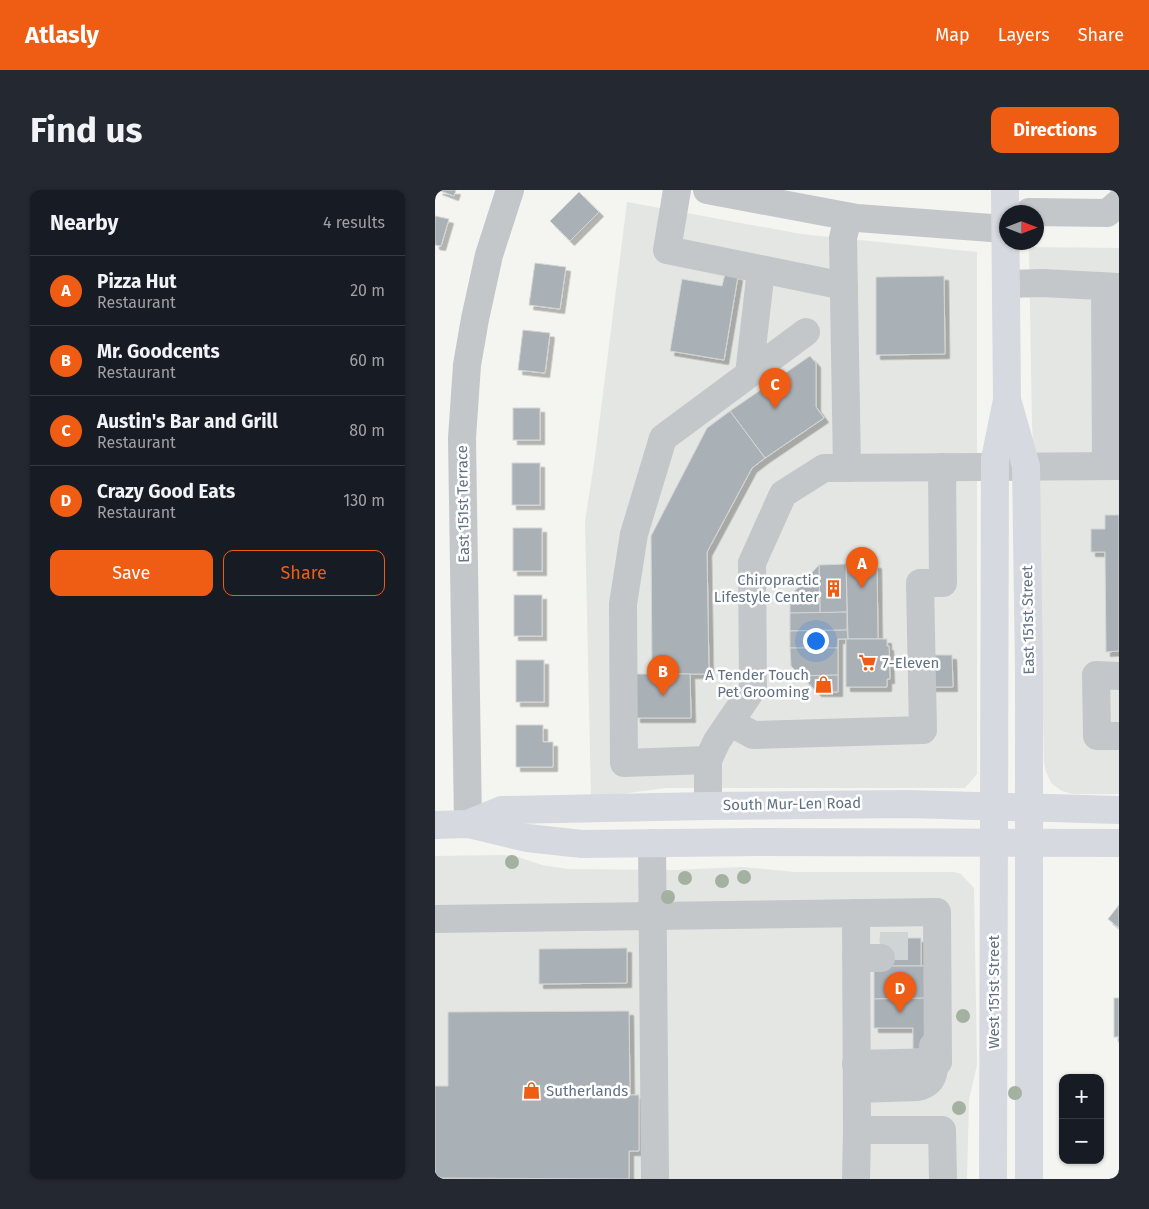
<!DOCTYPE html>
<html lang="en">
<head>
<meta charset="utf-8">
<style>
  :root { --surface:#171b24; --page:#242831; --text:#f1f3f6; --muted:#9ea1a6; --line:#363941; --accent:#ef5d15 }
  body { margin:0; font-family:"Fira Sans",sans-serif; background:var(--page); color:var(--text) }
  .controls { position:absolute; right:15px; bottom:15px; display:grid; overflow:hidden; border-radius:10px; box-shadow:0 1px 4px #0004 }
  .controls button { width:45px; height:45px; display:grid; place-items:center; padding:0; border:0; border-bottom:1px solid var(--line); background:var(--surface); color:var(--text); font:25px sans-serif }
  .compass { position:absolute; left:564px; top:15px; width:45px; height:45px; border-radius:50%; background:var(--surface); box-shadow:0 1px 4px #0004; rotate:90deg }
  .you { position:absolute; left:380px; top:450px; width:18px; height:18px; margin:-12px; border:4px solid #fff; border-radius:50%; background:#1a73e8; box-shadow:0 0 0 8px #1a73e833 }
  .badge { display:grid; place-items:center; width:32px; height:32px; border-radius:50%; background:var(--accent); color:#fff; font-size:16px; font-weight:700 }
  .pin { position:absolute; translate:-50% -41px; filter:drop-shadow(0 1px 2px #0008) }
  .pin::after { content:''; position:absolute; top:26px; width:18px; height:15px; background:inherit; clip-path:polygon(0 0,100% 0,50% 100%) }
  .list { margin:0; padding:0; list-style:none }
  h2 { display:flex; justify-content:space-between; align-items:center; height:65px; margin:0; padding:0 20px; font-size:21px }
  h2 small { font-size:16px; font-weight:400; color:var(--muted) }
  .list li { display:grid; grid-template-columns:32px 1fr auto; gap:15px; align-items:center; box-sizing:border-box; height:70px; padding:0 20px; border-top:1px solid var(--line) }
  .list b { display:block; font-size:19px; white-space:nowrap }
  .list p { margin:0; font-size:16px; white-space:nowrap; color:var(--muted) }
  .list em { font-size:16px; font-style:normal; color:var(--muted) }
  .actions { display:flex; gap:10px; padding:15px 20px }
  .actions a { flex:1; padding:11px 0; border:1px solid var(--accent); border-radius:10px; text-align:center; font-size:18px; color:var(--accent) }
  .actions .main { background:var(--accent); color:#fff }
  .map { position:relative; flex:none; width:684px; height:989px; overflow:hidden; border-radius:10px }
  header { display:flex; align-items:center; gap:30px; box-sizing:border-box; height:70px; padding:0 25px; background:var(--accent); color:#fff }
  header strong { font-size:24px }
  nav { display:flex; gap:28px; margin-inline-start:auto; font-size:18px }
  .intro { display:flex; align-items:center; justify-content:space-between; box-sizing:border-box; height:120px; padding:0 30px }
  h1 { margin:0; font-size:35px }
  .button { padding:12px 22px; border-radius:10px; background:var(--accent); color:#fff; font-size:18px; font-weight:700 }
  main { display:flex; gap:30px; padding:0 30px }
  aside { flex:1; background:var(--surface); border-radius:10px; box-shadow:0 1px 4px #0004 }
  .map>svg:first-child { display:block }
  .built { fill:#e4e6e3 }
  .building { fill:#a9b1b7; stroke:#d5d5d3; filter:url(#shadow) }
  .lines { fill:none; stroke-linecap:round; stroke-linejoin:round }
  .minor-tunnel { stroke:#cfd4d5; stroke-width:28; stroke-dasharray:28 14; stroke-linecap:butt }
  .minor { stroke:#c3c7ca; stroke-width:28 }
  .major { stroke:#d6d9df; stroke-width:28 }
  .tree { fill:#a4b1a1 }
  .labels { text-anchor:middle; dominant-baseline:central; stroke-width:5; stroke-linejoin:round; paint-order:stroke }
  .street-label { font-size:15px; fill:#617183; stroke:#fff }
  .poi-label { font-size:15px; fill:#617183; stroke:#fff; text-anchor:end }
</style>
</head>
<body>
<header>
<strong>Atlasly</strong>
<nav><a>Map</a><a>Layers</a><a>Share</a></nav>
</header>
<div class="intro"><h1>Find us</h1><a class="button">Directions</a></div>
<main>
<aside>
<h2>Nearby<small>4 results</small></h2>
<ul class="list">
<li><span class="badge">A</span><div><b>Pizza Hut</b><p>Restaurant</p></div><em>20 m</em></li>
<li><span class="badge">B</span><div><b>Mr. Goodcents</b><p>Restaurant</p></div><em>60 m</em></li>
<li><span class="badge">C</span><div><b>Austin's Bar and Grill</b><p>Restaurant</p></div><em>80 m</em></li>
<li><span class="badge">D</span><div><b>Crazy Good Eats</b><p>Restaurant</p></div><em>130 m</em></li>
</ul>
<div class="actions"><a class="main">Save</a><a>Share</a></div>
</aside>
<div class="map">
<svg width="684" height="989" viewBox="0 0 684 989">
  <defs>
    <filter id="shadow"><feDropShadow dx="4.5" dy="4.5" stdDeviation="0" flood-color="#0004"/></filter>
  </defs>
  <rect width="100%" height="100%" fill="#f4f5f0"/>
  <g class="built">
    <polygon points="192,12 366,44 542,62 542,584 530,598 231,598 156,608 150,331 160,267"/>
    <polygon points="594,57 684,58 684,604 637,604 627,601 617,594 611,582 609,573 605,384 597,235"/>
    <polygon points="69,665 83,667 107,675 133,679 239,680 308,677 360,682 519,682 526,684 539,698 542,875 534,910 532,989 0,989 0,666"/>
  </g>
  <g class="building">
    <polygon points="3,0 21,0 19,6"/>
    <polygon points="144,2 164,22 135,51 115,31"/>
    <polygon points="0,26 14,29 6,56 0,55"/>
    <polygon points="100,73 131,77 125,119 94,115"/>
    <polygon points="290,84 303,86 289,170 235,161 247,89 287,96"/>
    <polygon points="509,86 510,164 441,165 441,87"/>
    <polygon points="88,140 115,143 110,183 83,180"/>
    <polygon points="375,166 381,173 381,217 389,228 330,268 295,221"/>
    <rect x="78" y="218" width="27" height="32"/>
    <polygon points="295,221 330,268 317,278 272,362 274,484 217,484 216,346 272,238"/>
    <rect x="77" y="273" width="28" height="42"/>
    <polygon points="670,325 684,325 684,461 671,462 670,362 656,362 656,339 670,339"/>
    <rect x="78" y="338" width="29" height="43"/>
    <polygon points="411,374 442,374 443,449 413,449"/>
    <polygon points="411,374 412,422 385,423 384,375"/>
    <polygon points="384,375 385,423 355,423 355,406"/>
    <rect x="79" y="405" width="28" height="41"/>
    <polygon points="412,422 412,440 355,441 355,423"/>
    <polygon points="412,440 413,449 403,449 403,458 355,458 355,441"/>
    <polygon points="411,449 452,449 452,456 454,456 455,489 452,489 452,497 411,497"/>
    <polygon points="355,458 403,458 403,485 366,486 356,476"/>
    <polygon points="496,465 517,465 518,497 496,497"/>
    <rect x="81" y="470" width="28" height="42"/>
    <polygon points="201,484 255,484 256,528 201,528"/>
    <polygon points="403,485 403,502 382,502 366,486"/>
    <polygon points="81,535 108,535 108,552 118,552 118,577 81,577"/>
    <polygon points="684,715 684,738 673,729"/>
    <polygon points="445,748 486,748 486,776 446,776"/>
    <polygon points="192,758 192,793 104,794 104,759"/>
    <polygon points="439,776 492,776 492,808 439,809"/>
    <polygon points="492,808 492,859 478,859 478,838 439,838 439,809"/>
    <rect x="679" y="808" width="5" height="39"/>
    <polygon points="194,821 195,905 204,905 204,961 194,961 194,989 0,988 0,896 13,896 13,822"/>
  </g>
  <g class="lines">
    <polyline class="minor-tunnel" points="445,756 486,756"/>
    <g class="minor">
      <polyline points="242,0 232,60 409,96"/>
      <polyline points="272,0 422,28 570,39"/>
      <polyline points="594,22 672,23 684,13"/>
      <polyline points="572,94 608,93 684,97"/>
      <polyline points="670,97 671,276"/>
      <polyline points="314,184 326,80"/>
      <polyline points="412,278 408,48 413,27"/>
      <polyline points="684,486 661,485 662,546 684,546"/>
      <polyline points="295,532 318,545 488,540 485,393 508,393 507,277"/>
      <polyline points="273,570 189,573 188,414 199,344 228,248 371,142"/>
      <polyline points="273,616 273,570 282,551 318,498 317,373 348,304 389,278 684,276"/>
      <polyline points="33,634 27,248 32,175 40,129 54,65 75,0"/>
      <polyline points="217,653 220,989"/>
      <polyline points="421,723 422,940"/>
      <polyline points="0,729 502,722 503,872 421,874"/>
      <polyline points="421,768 446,768"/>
      <path d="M422,899L483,897C504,892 499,873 498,856"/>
      <polyline points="421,989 422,940 507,940 508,989"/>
    </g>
    <g class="major">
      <polyline points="573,213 591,276 594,483 594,989"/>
      <polyline points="33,634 67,620 273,616 472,614 684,620"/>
      <polyline points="0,635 33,634 92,648 147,654 323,652 684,653"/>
      <polyline points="558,989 560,269 572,210 570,0"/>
    </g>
  </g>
  <g class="tree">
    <circle cx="77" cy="672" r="7"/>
    <circle cx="309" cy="687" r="7"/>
    <circle cx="250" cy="688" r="7"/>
    <circle cx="287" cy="691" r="7"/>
    <circle cx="233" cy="707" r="7"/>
    <circle cx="528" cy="826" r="7"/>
    <circle cx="580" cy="903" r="7"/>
    <circle cx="524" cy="918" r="7"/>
  </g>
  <defs>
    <symbol id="building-bare" viewBox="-9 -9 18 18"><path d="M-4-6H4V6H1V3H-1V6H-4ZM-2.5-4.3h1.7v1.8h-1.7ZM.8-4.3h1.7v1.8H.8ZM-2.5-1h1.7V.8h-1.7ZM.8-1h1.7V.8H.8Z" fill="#ef5d15" stroke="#fff" stroke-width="2.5" paint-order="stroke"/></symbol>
    <symbol id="supermarket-bare" viewBox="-9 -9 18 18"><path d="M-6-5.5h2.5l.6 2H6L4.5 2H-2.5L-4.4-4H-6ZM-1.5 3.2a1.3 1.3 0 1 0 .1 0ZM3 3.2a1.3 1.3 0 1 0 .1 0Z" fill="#ef5d15" stroke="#fff" stroke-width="2.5" paint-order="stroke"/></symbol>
    <symbol id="shop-bare" viewBox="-9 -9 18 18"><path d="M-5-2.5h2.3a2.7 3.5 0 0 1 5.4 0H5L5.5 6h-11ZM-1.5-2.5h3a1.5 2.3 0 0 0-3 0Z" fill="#ef5d15" stroke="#fff" stroke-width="2.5" paint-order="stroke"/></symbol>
  </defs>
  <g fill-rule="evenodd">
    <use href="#building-bare" x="386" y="386" width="25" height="25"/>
    <use href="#supermarket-bare" x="420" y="460" width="25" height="25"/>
    <use href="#shop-bare" x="376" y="482" width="25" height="25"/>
    <use href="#shop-bare" x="84" y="888" width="25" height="25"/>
  </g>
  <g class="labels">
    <g class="street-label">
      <text transform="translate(28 314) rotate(-91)">East 151st Terrace</text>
      <text transform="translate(593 430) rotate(-91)">East 151st Street</text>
      <text transform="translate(357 614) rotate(-1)">South Mur-Len Road</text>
      <text transform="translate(559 802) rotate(-90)">West 151st Street</text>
    </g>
    <g class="poi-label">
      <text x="384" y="390">Chiropractic<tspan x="384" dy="17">Lifestyle Center</tspan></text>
      <text x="447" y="473" text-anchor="start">7-Eleven</text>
      <text x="374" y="485">A Tender Touch<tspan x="374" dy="17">Pet Grooming</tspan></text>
      <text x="111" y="901" text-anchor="start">Sutherlands</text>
    </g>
  </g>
</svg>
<div class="controls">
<button>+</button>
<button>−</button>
</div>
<svg class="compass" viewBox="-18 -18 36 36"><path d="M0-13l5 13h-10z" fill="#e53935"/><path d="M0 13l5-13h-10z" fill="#9ea1a6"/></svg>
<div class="you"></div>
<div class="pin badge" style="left:427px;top:398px">A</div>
<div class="pin badge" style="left:228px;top:506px">B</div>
<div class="pin badge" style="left:340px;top:219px">C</div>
<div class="pin badge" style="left:465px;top:823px">D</div>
</div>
</main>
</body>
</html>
